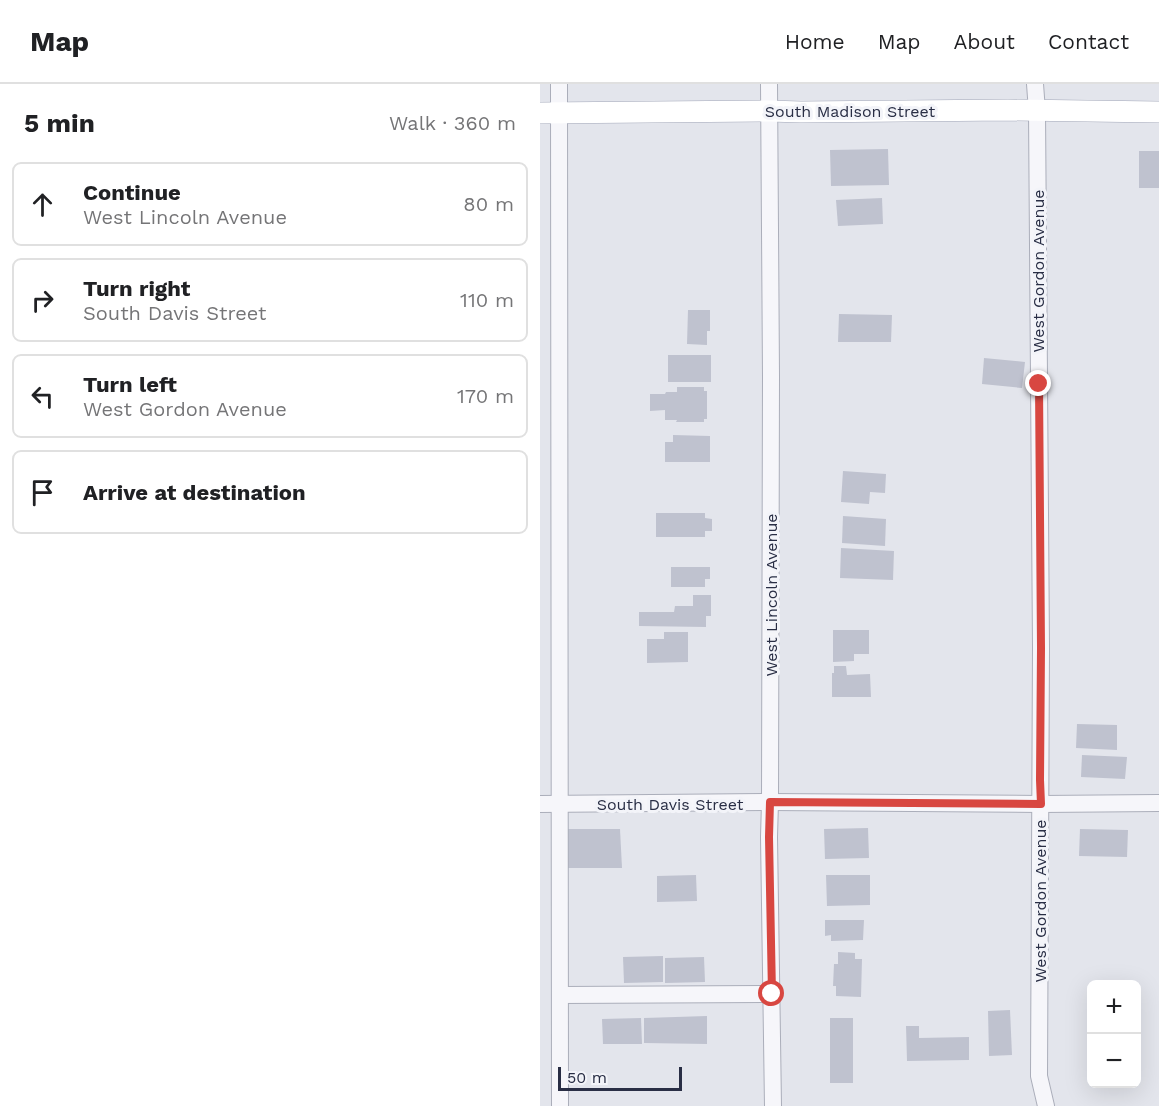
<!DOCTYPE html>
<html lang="en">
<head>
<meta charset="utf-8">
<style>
  :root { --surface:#fff; --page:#f2f2f2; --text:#202124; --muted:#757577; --line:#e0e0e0 }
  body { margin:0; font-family:"Work Sans",sans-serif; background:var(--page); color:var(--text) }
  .controls { position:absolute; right:18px; bottom:18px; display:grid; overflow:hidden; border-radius:9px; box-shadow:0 6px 24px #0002 }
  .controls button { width:54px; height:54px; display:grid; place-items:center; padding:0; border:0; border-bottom:2px solid var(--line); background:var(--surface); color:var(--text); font:30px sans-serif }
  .scale { position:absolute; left:18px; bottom:15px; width:124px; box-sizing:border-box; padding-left:6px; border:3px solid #292e45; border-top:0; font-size:16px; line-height:21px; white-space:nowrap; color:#292e45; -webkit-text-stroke:4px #f3f4f9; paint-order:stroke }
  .stop { position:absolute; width:18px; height:18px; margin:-14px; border:4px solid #d84741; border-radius:50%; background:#fff }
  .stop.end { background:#d84741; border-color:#fff; box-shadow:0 2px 6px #0008 }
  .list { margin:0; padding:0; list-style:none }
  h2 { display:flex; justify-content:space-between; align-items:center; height:78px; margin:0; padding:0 24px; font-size:26px }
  h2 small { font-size:20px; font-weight:400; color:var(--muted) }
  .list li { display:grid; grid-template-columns:39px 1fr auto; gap:18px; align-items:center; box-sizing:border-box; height:84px; margin:0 12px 12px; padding:0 12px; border:2px solid var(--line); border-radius:9px }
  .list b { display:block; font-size:22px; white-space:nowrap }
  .list p { margin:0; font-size:20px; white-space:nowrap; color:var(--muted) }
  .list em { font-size:20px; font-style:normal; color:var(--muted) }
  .icon { flex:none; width:33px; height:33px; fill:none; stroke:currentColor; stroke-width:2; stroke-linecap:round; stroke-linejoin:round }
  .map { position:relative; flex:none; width:619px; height:1022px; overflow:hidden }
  header { display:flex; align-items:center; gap:36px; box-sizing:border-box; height:84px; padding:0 30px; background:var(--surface); border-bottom:2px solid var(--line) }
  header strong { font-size:28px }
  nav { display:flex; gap:33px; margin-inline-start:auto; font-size:21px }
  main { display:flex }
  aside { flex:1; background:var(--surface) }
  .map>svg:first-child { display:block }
  .building { fill:#bfc2cf }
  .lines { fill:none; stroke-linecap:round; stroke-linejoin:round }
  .minor-casing { stroke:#abaeba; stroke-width:18 }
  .major-casing { stroke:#a1a6b8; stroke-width:22 }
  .minor { stroke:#f6f6fa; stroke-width:16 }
  .major { stroke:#fff; stroke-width:21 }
  .route { stroke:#d84741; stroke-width:8 }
  .labels { text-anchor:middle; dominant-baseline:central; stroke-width:6; stroke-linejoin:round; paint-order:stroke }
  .street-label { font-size:16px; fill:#292e45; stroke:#f3f4f9 }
</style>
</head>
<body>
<header>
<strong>Map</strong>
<nav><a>Home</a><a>Map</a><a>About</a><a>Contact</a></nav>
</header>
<main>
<aside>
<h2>5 min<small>Walk · 360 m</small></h2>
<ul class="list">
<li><svg class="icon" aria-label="ahead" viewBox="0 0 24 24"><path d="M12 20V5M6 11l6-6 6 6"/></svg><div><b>Continue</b><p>West Lincoln Avenue</p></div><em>80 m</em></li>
<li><svg class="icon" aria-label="right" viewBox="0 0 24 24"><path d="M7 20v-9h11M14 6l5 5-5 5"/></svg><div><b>Turn right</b><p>South Davis Street</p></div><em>110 m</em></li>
<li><svg class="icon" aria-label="left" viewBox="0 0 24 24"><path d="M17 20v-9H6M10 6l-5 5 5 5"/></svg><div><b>Turn left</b><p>West Gordon Avenue</p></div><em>170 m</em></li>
<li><svg class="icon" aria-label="arrive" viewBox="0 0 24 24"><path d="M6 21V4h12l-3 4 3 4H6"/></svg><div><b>Arrive at destination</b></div></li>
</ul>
</aside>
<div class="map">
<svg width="619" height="1022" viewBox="0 0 619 1022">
  <rect width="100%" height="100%" fill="#e3e5ec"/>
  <g class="building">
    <polygon points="348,65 349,101 291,102 290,66"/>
    <rect x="599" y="67" width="20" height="37"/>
    <polygon points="342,114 343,140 298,142 296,116"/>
    <polygon points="148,226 170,226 170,247 167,247 167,261 147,260"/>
    <polygon points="299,230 352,231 351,258 298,258"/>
    <rect x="128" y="271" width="43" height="27"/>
    <polygon points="444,274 485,278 482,304 442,300"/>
    <polygon points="137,303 164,303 164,307 167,307 167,335 164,335 164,338 136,338 137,336 125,336 125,326 110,327 110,310 125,310 126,308 137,308"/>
    <polygon points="133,351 170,352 170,378 125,378 125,358 133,358"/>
    <polygon points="303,387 346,390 345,409 330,408 329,420 301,418"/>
    <polygon points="116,429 165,429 165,434 172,435 172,447 165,447 165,453 116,453"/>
    <polygon points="303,432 346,435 345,462 302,459"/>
    <polygon points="301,464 354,467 353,496 300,494"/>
    <polygon points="131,483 170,483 170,495 165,495 165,503 131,503"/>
    <polygon points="153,511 171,511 171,532 166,532 166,543 99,542 99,528 134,528 135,522 153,522"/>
    <polygon points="293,546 329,546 329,570 314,570 314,577 293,578"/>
    <polygon points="124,548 148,548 148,578 107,579 107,555 124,555"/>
    <polygon points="294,582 306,582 307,591 330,590 331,613 292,613 292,589 294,589"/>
    <polygon points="537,640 577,641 577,666 536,664"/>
    <polygon points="542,671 587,673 585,695 541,693"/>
    <polygon points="328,744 329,774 285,775 284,745"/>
    <polygon points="28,745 80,745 82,784 28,784"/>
    <polygon points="540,745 588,746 587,773 539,772"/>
    <polygon points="156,791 157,817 117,818 117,792"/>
    <polygon points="286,791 330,791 330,821 287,822"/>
    <polygon points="285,836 324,836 323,856 291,857 291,851 285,852"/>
    <polygon points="298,868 315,869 315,875 322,875 321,913 296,912 296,902 293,902 294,880 298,880"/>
    <polygon points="123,872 123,898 84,899 83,873"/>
    <polygon points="164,873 165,898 125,899 125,874"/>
    <polygon points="470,926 472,971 449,972 448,927"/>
    <polygon points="167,932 167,960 104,959 104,934"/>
    <polygon points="101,934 102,960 63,960 62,935"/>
    <rect x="290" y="934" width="23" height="65"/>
    <polygon points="366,942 379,942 379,954 429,953 429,976 367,977"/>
  </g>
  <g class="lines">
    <defs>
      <g id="minor">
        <polyline points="19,0 20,1022"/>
        <polyline points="229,0 231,292 230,718 229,753 233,1022"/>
        <polyline points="495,0 497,27 501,564 499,992 506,1022"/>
        <polyline points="0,720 230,718 501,720 619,719"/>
        <polyline points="20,911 232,910"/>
      </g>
      <polyline id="major" points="0,29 229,27 261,28 468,26 619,28"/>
    </defs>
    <use href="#minor" class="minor-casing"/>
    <use href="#major" class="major-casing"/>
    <use href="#minor" class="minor"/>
    <use href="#major" class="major"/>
  </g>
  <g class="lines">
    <polyline class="route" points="232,910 229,753 230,718 501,720 500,696 501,564 499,300"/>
  </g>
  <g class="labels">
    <g class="street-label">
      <text x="310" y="27">South Madison Street</text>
      <text transform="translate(498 187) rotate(-90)">West Gordon Avenue</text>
      <text transform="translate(231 511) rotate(-90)">West Lincoln Avenue</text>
      <text x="130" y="720">South Davis Street</text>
      <text transform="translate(500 817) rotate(-90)">West Gordon Avenue</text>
    </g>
  </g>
</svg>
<div class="controls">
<button>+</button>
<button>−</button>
</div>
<div class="scale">50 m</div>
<div class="stop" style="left:232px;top:910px"></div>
<div class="stop end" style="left:499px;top:300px"></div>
</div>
</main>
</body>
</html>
